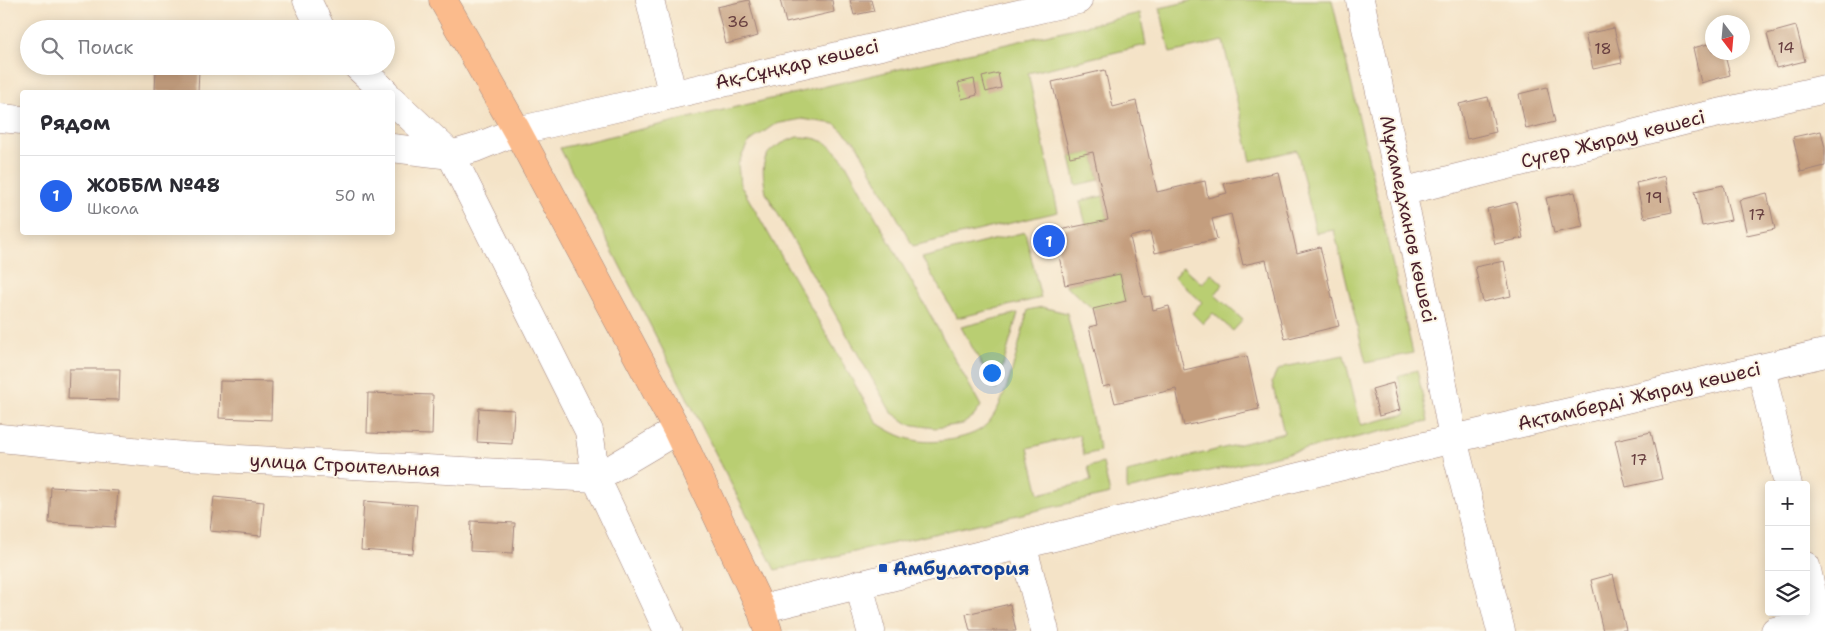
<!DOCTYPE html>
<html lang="ru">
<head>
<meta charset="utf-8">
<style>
  :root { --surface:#fff; --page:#f2f2f3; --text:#2b2b33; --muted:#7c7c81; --line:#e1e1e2; --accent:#2563eb }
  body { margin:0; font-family:"Shantell Sans",sans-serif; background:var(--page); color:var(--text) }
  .controls { position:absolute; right:15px; bottom:15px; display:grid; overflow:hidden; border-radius:5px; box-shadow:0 2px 12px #0003 }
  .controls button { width:45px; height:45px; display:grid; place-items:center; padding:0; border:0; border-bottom:1px solid var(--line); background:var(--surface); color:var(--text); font:25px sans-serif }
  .compass { position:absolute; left:1705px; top:15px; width:45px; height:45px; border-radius:50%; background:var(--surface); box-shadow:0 2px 12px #0003; rotate:164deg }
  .you { position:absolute; left:991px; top:372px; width:18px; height:18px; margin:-12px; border:4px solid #fff; border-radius:50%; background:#1a73e8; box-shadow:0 0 0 8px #1a73e833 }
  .badge { display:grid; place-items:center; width:32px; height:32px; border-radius:50%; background:var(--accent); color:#fff; font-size:16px; font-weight:700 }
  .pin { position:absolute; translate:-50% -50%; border:2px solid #fff; box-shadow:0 1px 5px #0006 }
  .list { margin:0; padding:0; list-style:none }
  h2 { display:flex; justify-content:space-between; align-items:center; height:65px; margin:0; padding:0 20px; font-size:21px }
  h2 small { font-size:16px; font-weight:400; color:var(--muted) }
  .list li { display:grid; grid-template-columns:32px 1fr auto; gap:15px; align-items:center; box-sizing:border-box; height:80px; padding:0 20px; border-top:1px solid var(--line) }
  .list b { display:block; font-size:19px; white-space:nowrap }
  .list p { margin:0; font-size:16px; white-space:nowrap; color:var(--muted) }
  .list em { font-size:16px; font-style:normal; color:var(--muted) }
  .icon { flex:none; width:28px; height:28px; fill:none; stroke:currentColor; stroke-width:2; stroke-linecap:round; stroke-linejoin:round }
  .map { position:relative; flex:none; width:1825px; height:631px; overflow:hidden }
  .search { position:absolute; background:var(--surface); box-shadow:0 2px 12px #0003; left:20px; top:20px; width:375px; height:55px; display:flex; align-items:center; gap:12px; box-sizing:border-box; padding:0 18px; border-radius:28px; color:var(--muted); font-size:19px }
  .panel { position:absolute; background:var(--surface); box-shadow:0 2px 12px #0003; left:20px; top:90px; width:375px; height:145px; border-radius:5px }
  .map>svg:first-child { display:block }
  .green { fill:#b9ce72; stroke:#82764e }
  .building { fill:#c49e7e }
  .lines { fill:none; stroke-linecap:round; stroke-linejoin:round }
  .minor-casing { stroke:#9f8179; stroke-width:29 }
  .major-casing { stroke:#9f8179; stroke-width:29 }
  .minor { stroke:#fff; stroke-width:28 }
  .major { stroke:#fbbb8c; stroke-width:28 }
  .transit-dot { fill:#1a4fb4; stroke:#fcf5e5; stroke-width:2 }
  .labels { text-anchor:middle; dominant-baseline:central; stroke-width:4; stroke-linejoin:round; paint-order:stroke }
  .number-label { font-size:16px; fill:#683f40 }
  .street-label { font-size:19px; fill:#4a1f2b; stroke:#fcf5e5 }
  .transit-label { font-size:19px; font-weight:bold; fill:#164399; stroke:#fcf5e5; text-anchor:start }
</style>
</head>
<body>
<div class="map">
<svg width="1825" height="631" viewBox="0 0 1825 631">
  <rect width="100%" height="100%" fill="#fcf5e5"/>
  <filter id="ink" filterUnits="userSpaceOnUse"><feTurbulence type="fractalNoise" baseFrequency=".02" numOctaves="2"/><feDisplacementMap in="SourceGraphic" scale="10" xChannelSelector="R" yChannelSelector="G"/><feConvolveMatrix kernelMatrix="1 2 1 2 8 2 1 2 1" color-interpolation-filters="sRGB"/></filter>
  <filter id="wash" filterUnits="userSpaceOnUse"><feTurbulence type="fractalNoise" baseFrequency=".0096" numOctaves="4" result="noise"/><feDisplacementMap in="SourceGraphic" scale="20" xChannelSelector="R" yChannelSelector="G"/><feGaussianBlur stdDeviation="1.12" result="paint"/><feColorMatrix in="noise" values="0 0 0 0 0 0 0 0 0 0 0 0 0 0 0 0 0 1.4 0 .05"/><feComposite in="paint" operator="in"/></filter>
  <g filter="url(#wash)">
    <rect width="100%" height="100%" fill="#f4e3c7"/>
    <g class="green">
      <polygon points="1195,0 1332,0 1413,353 1366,363 1334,230 1316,233 1297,150 1251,161 1223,41 1170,53 1160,8"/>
      <path d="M1140,13L1146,45L1028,73L1058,212L913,246L856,143L835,124L802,119L775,124L748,143L738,164L740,184L877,423C901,439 920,445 948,440C961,438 978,434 987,424C1009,400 1018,343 1028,310L1042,307L1067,313L1100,451L1084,455L1079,435L1028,448L1039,494L1091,481L1088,467L1103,463L1110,494L775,570L560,148Z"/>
      <path d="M797,137C823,137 829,143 845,162L981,406L974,416L963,424L935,428L908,424L891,412L766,193C759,156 764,150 797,137Z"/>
      <polygon points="1093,152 1099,180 1076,185 1070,157"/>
      <polygon points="1103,196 1108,220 1086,225 1080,201"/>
      <polygon points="1025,232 1041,298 957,318 922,258"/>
      <polygon points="1183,267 1202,284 1211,273 1223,284 1215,295 1243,320 1233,331 1213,313 1203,324 1192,313 1202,302 1174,277"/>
      <polygon points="1120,274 1126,301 1093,309 1065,285"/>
      <polygon points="1018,313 996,390 961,327"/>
      <polygon points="1344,355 1361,425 1406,414 1398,376 1417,370 1428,421 1127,490 1127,472 1284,433 1272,382 1277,371 1284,367"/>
    </g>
    <g id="blocks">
      <g class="building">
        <polygon points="749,0 758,36 726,44 717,7"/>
        <polygon points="780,0 832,0 834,12 786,23"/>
        <polygon points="850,0 871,0 874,11 854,15"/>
        <polygon points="1796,26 1805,61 1776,68 1767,34"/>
        <polygon points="1614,28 1622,63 1593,69 1585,34"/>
        <polygon points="1712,43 1712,52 1724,52 1730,75 1701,83 1693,48"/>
        <polygon points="156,67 199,69 198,92 155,92"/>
        <polygon points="1105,70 1113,107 1136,101 1157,192 1205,181 1208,198 1227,193 1224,184 1278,172 1297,253 1320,247 1339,326 1285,339 1266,260 1243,265 1231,214 1212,219 1217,239 1155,253 1150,232 1130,237 1144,297 1150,296 1153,310 1169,306 1184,370 1247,356 1259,409 1184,426 1176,389 1115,403 1110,385 1103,387 1089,327 1097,325 1093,309 1126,301 1120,274 1065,285 1054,231 1108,220 1093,152 1070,157 1052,82"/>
        <polygon points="998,73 1001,88 986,92 982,77"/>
        <polygon points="974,79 977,95 962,99 958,83"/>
        <polygon points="1547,87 1555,122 1526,129 1519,94"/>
        <polygon points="1488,97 1496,132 1467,139 1459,104"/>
        <polygon points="1821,131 1825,148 1825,166 1801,172 1793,137"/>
        <polygon points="1665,176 1672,212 1644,218 1636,183"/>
        <polygon points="1723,185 1731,220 1702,226 1695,191"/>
        <polygon points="1575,192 1583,227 1554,233 1546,198"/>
        <polygon points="1767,193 1775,229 1747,235 1739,200"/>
        <polygon points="1516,202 1523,238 1495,244 1487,209"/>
        <polygon points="1504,261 1511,296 1483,302 1475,267"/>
        <polygon points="69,369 120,369 119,400 68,399"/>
        <polygon points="220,381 272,382 271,420 219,418"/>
        <polygon points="1393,383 1400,410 1379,416 1372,389"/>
        <polygon points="368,393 433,395 432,435 367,433"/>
        <polygon points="479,408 514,410 512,444 477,442"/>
        <polygon points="1651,432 1662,479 1626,487 1615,440"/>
        <polygon points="51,487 118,491 115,527 49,523"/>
        <polygon points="214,497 264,502 261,536 210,531"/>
        <polygon points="364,501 417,505 413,554 361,550"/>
        <polygon points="471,521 515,523 513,553 470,551"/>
        <polygon points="1613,574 1626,630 1603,631 1591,580"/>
        <polygon points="1010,604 1016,631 970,631 966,614"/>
      </g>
    </g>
  </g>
  <g filter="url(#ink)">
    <use href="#blocks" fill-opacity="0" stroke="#9f8179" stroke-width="1"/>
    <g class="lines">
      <defs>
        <g id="minor">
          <polyline points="307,0 321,29"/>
          <polyline points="650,0 672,93"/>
          <polyline points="1360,0 1438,357 1453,439 1501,631"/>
          <polyline points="357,66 385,92"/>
          <polyline points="392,100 451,155 589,431 596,478 668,631"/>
          <polyline points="0,118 22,120"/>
          <polyline points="392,148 451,155 475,148 517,131 1078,0"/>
          <polyline points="1401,192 1692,119 1825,89"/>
          <polyline points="1761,368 1788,485"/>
          <polyline points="0,438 183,456 596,478 677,430"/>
          <polyline points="1022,544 1045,631"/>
          <polyline points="1806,566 1821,631"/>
          <polyline points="859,584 871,631"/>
          <polyline points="761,609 1453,439 1825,353"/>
          <polyline points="1775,631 1825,620"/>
        </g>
        <polyline id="major" points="443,0 517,131 677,430 761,609 768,631"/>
      </defs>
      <use href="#minor" class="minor-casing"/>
      <use href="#major" class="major-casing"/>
      <use href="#minor" class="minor"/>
      <use href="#major" class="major"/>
    </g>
  </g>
  <rect class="transit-dot" x="878" y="563" width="10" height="10" rx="2.5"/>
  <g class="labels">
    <g class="number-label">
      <text x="738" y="21">36</text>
      <text x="1786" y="47">14</text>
      <text x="1603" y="48">18</text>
      <text x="1654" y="197">19</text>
      <text x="1757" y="214">17</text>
      <text x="1639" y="459">17</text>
    </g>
    <g class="street-label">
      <text transform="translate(797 64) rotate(-13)">Ақ-Сұңқар көшесі</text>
      <text transform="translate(1613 139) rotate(-14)">Сүгер Жырау көшесі</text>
      <text transform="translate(1408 219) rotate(78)">Мұхамедханов көшесі</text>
      <text transform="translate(1639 396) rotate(-13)">Ақтамберді Жырау көшесі</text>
      <text transform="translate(345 465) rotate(3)">улица Строительная</text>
    </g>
    <g class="transit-label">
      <text x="893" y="568">Амбулатория</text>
    </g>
  </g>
</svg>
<div class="controls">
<button>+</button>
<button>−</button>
<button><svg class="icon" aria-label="layers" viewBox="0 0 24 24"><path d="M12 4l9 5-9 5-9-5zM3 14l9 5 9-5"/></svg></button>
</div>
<svg class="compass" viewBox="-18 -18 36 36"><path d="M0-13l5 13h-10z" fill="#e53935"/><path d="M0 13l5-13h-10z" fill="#7c7c81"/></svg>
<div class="you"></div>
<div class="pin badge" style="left:1049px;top:241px">1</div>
<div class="search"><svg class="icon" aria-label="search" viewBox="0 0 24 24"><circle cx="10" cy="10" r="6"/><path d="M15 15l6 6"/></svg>Поиск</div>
<section class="panel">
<h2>Рядом<small></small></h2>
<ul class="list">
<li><span class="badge">1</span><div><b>ЖОББМ №48</b><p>Школа</p></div><em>50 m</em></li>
</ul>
</section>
</div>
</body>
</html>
